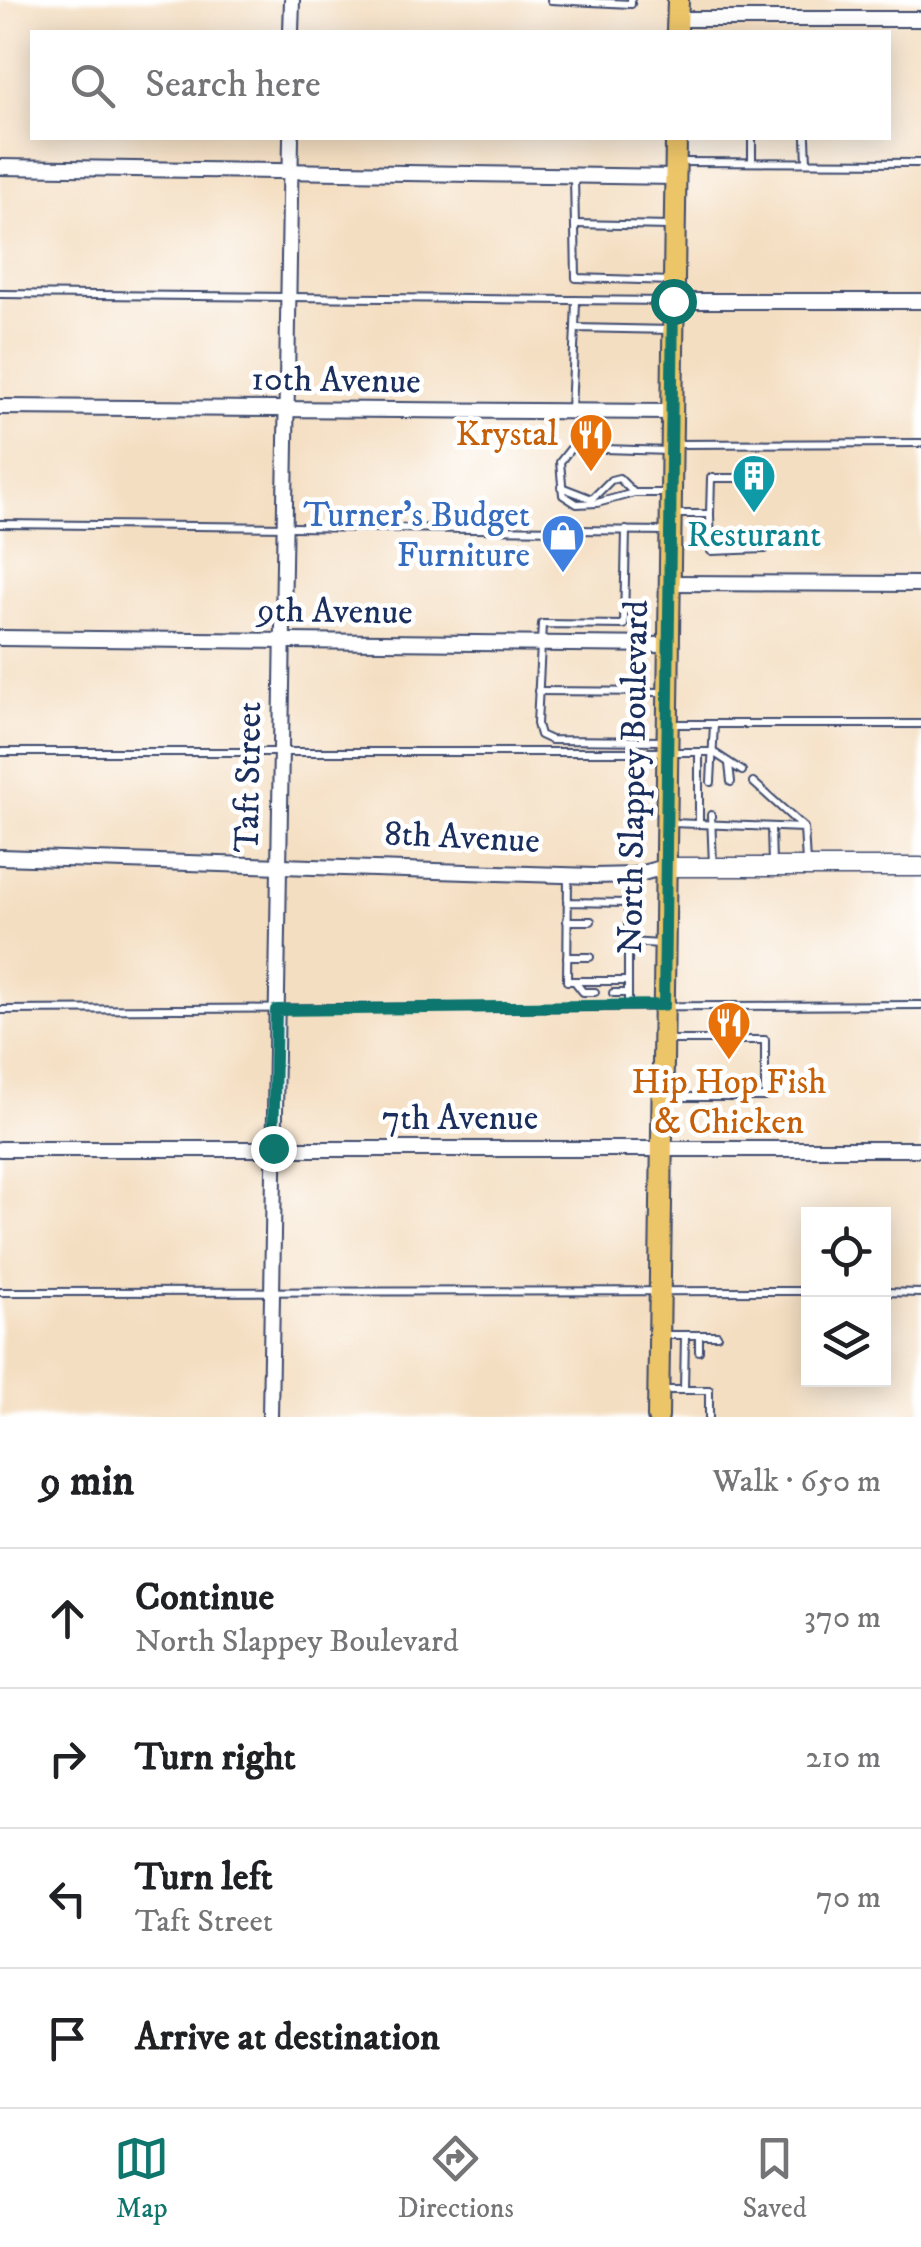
<!DOCTYPE html>
<html lang="en">
<head>
<meta charset="utf-8">
<style>
  :root { --surface:#fff; --page:#f6f6f6; --text:#202124; --muted:#757577; --line:#e0e0e0; --accent:#0f766e }
  body { margin:0; font-family:"IM FELL DW Pica",serif; background:var(--page); color:var(--text) }
  .controls { position:absolute; right:30px; bottom:30px; display:grid; overflow:hidden; border-radius:0px; box-shadow:0 5px 25px #0003 }
  .controls button { width:90px; height:90px; display:grid; place-items:center; padding:0; border:0; border-bottom:2px solid var(--line); background:var(--surface); color:var(--text); font:50px sans-serif }
  .stop { position:absolute; width:30px; height:30px; margin:-22px; border:8px solid #0f766e; border-radius:50%; background:#fff }
  .stop.end { background:#0f766e; border-color:#fff; box-shadow:0 2px 10px #0008 }
  .list { margin:0; padding:0; list-style:none }
  h2 { display:flex; justify-content:space-between; align-items:center; height:130px; margin:0; padding:0 40px; font-size:42px }
  h2 small { font-size:32px; font-weight:400; color:var(--muted) }
  .list li { display:grid; grid-template-columns:65px 1fr auto; gap:30px; align-items:center; box-sizing:border-box; height:140px; padding:0 40px; border-top:2px solid var(--line) }
  .list b { display:block; font-size:38px; white-space:nowrap }
  .list p { margin:0; font-size:32px; white-space:nowrap; color:var(--muted) }
  .list em { font-size:32px; font-style:normal; color:var(--muted) }
  .icon { flex:none; width:55px; height:55px; fill:none; stroke:currentColor; stroke-width:2; stroke-linecap:round; stroke-linejoin:round }
  .map { position:relative; flex:none; width:921px; height:1417px; overflow:hidden }
  .search { position:absolute; background:var(--surface); box-shadow:0 5px 25px #0003; left:30px; right:30px; top:30px; height:110px; display:flex; align-items:center; gap:25px; box-sizing:border-box; padding:0 35px; border-radius:0px; color:var(--muted); font-size:38px }
  .sheet { height:690px; background:var(--surface) }
  nav { display:flex; justify-content:space-around; align-items:center; box-sizing:border-box; height:140px; border-top:2px solid var(--line); background:var(--surface); font-size:28px; color:var(--muted) }
  nav a { display:grid; justify-items:center; gap:5px }
  nav .on { color:var(--accent) }
  .map>svg:first-child { display:block }
  .lines { fill:none; stroke-linecap:round; stroke-linejoin:round }
  .service-casing { stroke:#3c496d; stroke-width:10 }
  .minor-casing { stroke:#3c496d; stroke-width:18 }
  .tertiary-casing { stroke:#3c496d; stroke-width:21 }
  .primary-casing { stroke:#3c496d; stroke-width:24 }
  .service { stroke:#fff; stroke-width:6 }
  .minor { stroke:#fff; stroke-width:14 }
  .tertiary { stroke:#fff; stroke-width:18 }
  .primary { stroke:#edc569; stroke-width:20 }
  .route { stroke:#0f766e; stroke-width:12 }
  .labels { text-anchor:middle; dominant-baseline:central; stroke-width:9; stroke-linejoin:round; paint-order:stroke }
  .street-label { font-size:35px; fill:#1b2f5e; stroke:#fff }
  .food-label { font-size:35px; fill:#c56008; stroke:#fff; text-anchor:end }
  .shop-label { font-size:35px; fill:#366cbe; stroke:#fff; text-anchor:end }
  .culture-label { font-size:35px; fill:#0d838f; stroke:#fff }
</style>
</head>
<body>
<div class="map">
<svg width="921" height="1417" viewBox="0 0 921 1417">
  <rect width="100%" height="100%" fill="#fff"/>
  <filter id="ink" filterUnits="userSpaceOnUse"><feTurbulence type="fractalNoise" baseFrequency=".01" numOctaves="2"/><feDisplacementMap in="SourceGraphic" scale="20" xChannelSelector="R" yChannelSelector="G"/><feConvolveMatrix kernelMatrix="1 2 1 2 8 2 1 2 1" color-interpolation-filters="sRGB"/></filter>
  <filter id="wash" filterUnits="userSpaceOnUse"><feTurbulence type="fractalNoise" baseFrequency=".0048" numOctaves="4" result="noise"/><feDisplacementMap in="SourceGraphic" scale="40" xChannelSelector="R" yChannelSelector="G"/><feGaussianBlur stdDeviation="2.25" result="paint"/><feColorMatrix in="noise" values="0 0 0 0 0 0 0 0 0 0 0 0 0 0 0 0 0 1.4 0 .05"/><feComposite in="paint" operator="in"/></filter>
  <g filter="url(#wash)">
    <rect width="100%" height="100%" fill="#f4dec1"/>
  </g>
  <g filter="url(#ink)">
    <g class="lines">
      <defs>
        <g id="service">
          <polyline points="551,0 631,4 631,0"/>
          <polyline points="752,138 752,162"/>
          <polyline points="806,138 807,162"/>
          <polyline points="682,162 921,163"/>
          <polyline points="574,177 576,278 673,281"/>
          <polyline points="575,224 669,226"/>
          <polyline points="0,294 669,301"/>
          <polyline points="575,328 576,300"/>
          <polyline points="571,409 575,328 672,330"/>
          <polyline points="590,414 590,448"/>
          <polyline points="677,444 921,443"/>
          <polyline points="561,487 592,499 611,480 619,478 634,493"/>
          <polyline points="669,493 634,493 597,503 577,504 563,495 560,462 571,448 670,451"/>
          <polyline points="677,514 710,514 711,478 760,478"/>
          <polyline points="710,514 711,551 765,549"/>
          <polyline points="0,524 669,531"/>
          <polyline points="626,530 624,625 542,624 537,724 540,735 551,740 664,741"/>
          <polyline points="538,691 662,692"/>
          <polyline points="674,724 921,724"/>
          <polyline points="0,752 713,752 742,771"/>
          <polyline points="729,764 731,782"/>
          <polyline points="711,782 714,724"/>
          <polyline points="753,782 803,827"/>
          <polyline points="711,815 713,865"/>
          <polyline points="672,823 804,828 806,863"/>
          <polyline points="699,824 699,753"/>
          <polyline points="771,827 772,865"/>
          <polyline points="567,902 628,903 628,981 567,981 568,876"/>
          <polyline points="567,921 591,921"/>
          <polyline points="628,942 661,944"/>
          <polyline points="567,957 590,957"/>
          <polyline points="628,981 628,1005"/>
          <polyline points="576,983 583,992 595,992"/>
          <polyline points="613,993 628,993"/>
          <polyline points="0,1010 921,1005"/>
          <polyline points="666,1040 765,1040 765,1097 668,1097"/>
          <polyline points="0,1292 808,1291"/>
          <polyline points="884,1292 921,1293"/>
          <polyline points="665,1335 717,1335"/>
          <polyline points="699,1351 699,1335"/>
          <polyline points="664,1390 709,1390 709,1417"/>
          <polyline points="684,1390 685,1335"/>
        </g>
        <g id="minor">
          <polyline points="677,19 921,19"/>
          <polyline points="291,32 292,0"/>
          <polyline points="0,167 675,177"/>
          <polyline points="673,301 921,301"/>
          <polyline points="0,407 672,412"/>
          <polyline points="669,583 921,584"/>
          <polyline points="0,638 668,645"/>
          <polyline points="0,857 594,876 635,875 665,867"/>
          <polyline points="0,1149 921,1149"/>
          <polyline points="270,1417 291,138"/>
        </g>
        <polyline id="tertiary" points="665,867 921,867"/>
        <g id="primary">
          <polyline points="677,32 678,0"/>
          <polyline points="658,1417 676,138"/>
        </g>
      </defs>
      <use href="#service" class="service-casing"/>
      <use href="#minor" class="minor-casing"/>
      <use href="#tertiary" class="tertiary-casing"/>
      <use href="#primary" class="primary-casing"/>
      <use href="#service" class="service"/>
      <use href="#minor" class="minor"/>
      <use href="#tertiary" class="tertiary"/>
      <use href="#primary" class="primary"/>
    </g>
  </g>
  <g class="lines" filter="url(#ink)">
    <polyline class="route" points="273,1148 276,1010 664,1005 673,301"/>
  </g>
  <defs>
    <symbol id="restaurant-pin" viewBox="-11 -11 22 30"><path d="M0 17L-7.5 6A9.5 9.5 0 1 1 7.5 6Z" fill="#e8710a" stroke="#fff"/><path d="M-5-6h1v4h1v-4h1v4h1v-4h1v5L-1.5 .5V6h-2V.5L-5-1ZM5-6V6H3V1.5H1.5Q1.5-4 5-6Z" fill="#fff"/></symbol>
    <symbol id="building-pin" viewBox="-11 -11 22 30"><path d="M0 17L-7.5 6A9.5 9.5 0 1 1 7.5 6Z" fill="#0f9aa8" stroke="#fff"/><path d="M-4-6H4V6H1V3H-1V6H-4ZM-2.5-4.3h1.7v1.8h-1.7ZM.8-4.3h1.7v1.8H.8ZM-2.5-1h1.7V.8h-1.7ZM.8-1h1.7V.8H.8Z" fill="#fff"/></symbol>
    <symbol id="shop-pin" viewBox="-11 -11 22 30"><path d="M0 17L-7.5 6A9.5 9.5 0 1 1 7.5 6Z" fill="#3f7fe0" stroke="#fff"/><path d="M-5-2.5h2.3a2.7 3.5 0 0 1 5.4 0H5L5.5 6h-11ZM-1.5-2.5h3a1.5 2.3 0 0 0-3 0Z" fill="#fff"/></symbol>
  </defs>
  <g fill-rule="evenodd">
    <use href="#restaurant-pin" x="566" y="410" width="50" height="68"/>
    <use href="#building-pin" x="729" y="451" width="50" height="68"/>
    <use href="#shop-pin" x="538" y="511" width="50" height="68"/>
    <use href="#restaurant-pin" x="704" y="998" width="50" height="68"/>
  </g>
  <g class="labels">
    <g class="street-label">
      <text transform="translate(336 381) rotate(1)">10th Avenue</text>
      <text transform="translate(335 612) rotate(1)">9th Avenue</text>
      <text transform="translate(249 777) rotate(-89)">Taft Street</text>
      <text transform="translate(634 777) rotate(-89)">North Slappey Boulevard</text>
      <text transform="translate(462 838) rotate(3)">8th Avenue</text>
      <text x="460" y="1119">7th Avenue</text>
    </g>
    <g class="food-label">
      <text x="558" y="435">Krystal</text>
      <text x="729" y="1083" text-anchor="middle">Hip Hop Fish<tspan x="729" dy="40">&amp; Chicken</tspan></text>
    </g>
    <g class="shop-label">
      <text x="530" y="516">Turner's Budget<tspan x="530" dy="40">Furniture</tspan></text>
    </g>
    <g class="culture-label">
      <text x="754" y="536">Resturant</text>
    </g>
  </g>
</svg>
<div class="controls">
<button><svg class="icon" aria-label="locate" viewBox="0 0 24 24"><circle cx="12" cy="12" r="6"/><path d="M12 2v4M12 18v4M2 12h4M18 12h4"/></svg></button>
<button><svg class="icon" aria-label="layers" viewBox="0 0 24 24"><path d="M12 4l9 5-9 5-9-5zM3 14l9 5 9-5"/></svg></button>
</div>
<div class="stop" style="left:673px;top:301px"></div>
<div class="stop end" style="left:273px;top:1148px"></div>
<div class="search"><svg class="icon" aria-label="search" viewBox="0 0 24 24"><circle cx="10" cy="10" r="6"/><path d="M15 15l6 6"/></svg>Search here</div>
</div>
<section class="sheet">
<h2>9 min<small>Walk · 650 m</small></h2>
<ul class="list">
<li><svg class="icon" aria-label="ahead" viewBox="0 0 24 24"><path d="M12 20V5M6 11l6-6 6 6"/></svg><div><b>Continue</b><p>North Slappey Boulevard</p></div><em>370 m</em></li>
<li><svg class="icon" aria-label="right" viewBox="0 0 24 24"><path d="M7 20v-9h11M14 6l5 5-5 5"/></svg><div><b>Turn right</b></div><em>210 m</em></li>
<li><svg class="icon" aria-label="left" viewBox="0 0 24 24"><path d="M17 20v-9H6M10 6l-5 5 5 5"/></svg><div><b>Turn left</b><p>Taft Street</p></div><em>70 m</em></li>
<li><svg class="icon" aria-label="arrive" viewBox="0 0 24 24"><path d="M6 21V4h12l-3 4 3 4H6"/></svg><div><b>Arrive at destination</b></div></li>
</ul>
</section>
<nav>
<a class="on"><svg class="icon" aria-label="map" viewBox="0 0 24 24"><path d="M3 6l6-2 6 2 6-2v14l-6 2-6-2-6 2zM9 4v14M15 6v14"/></svg>Map</a>
<a><svg class="icon" aria-label="directions" viewBox="0 0 24 24"><path d="M12 3l9 9-9 9-9-9zM9 14v-3h6M13 9l2 2-2 2"/></svg>Directions</a>
<a><svg class="icon" aria-label="saved" viewBox="0 0 24 24"><path d="M7 4h10v16l-5-4-5 4z"/></svg>Saved</a>
</nav>
</body>
</html>
